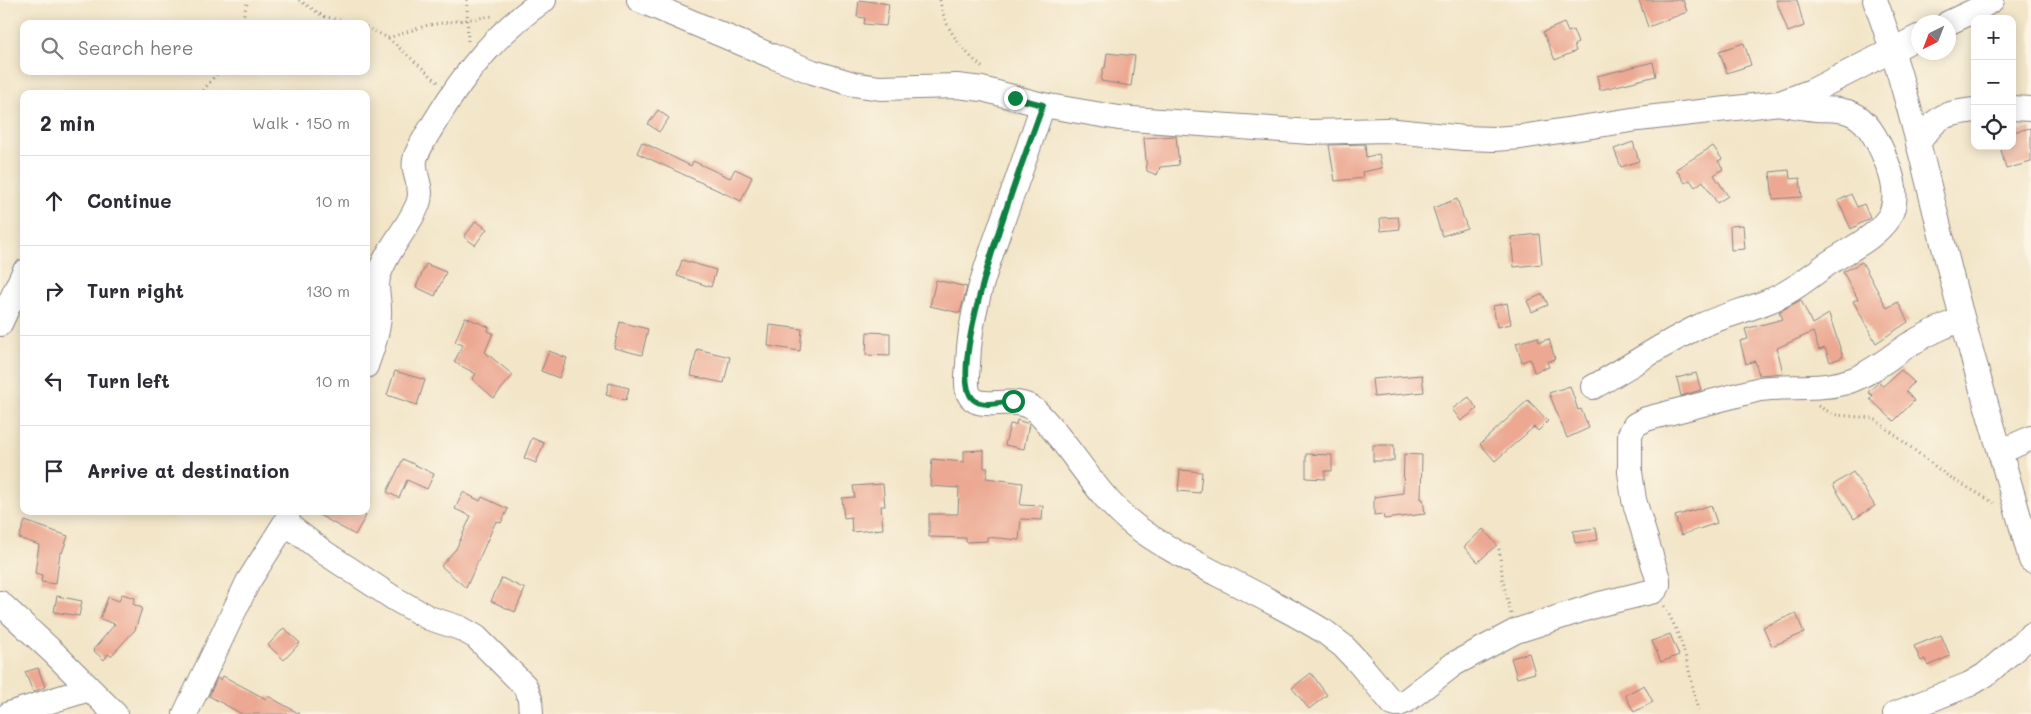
<!DOCTYPE html>
<html lang="en">
<head>
<meta charset="utf-8">
<style>
  :root { --surface:#fff; --page:#f2f2f3; --text:#2b2b33; --muted:#7c7c81; --line:#e1e1e2 }
  body { margin:0; font-family:Mali,sans-serif; background:var(--page); color:var(--text) }
  .controls { position:absolute; right:15px; top:15px; display:grid; overflow:hidden; border-radius:10px; box-shadow:0 2px 12px #0003 }
  .controls button { width:45px; height:45px; display:grid; place-items:center; padding:0; border:0; border-bottom:1px solid var(--line); background:var(--surface); color:var(--text); font:25px sans-serif }
  .compass { position:absolute; left:1911px; top:15px; width:45px; height:45px; border-radius:50%; background:var(--surface); box-shadow:0 2px 12px #0003; rotate:222deg }
  .stop { position:absolute; width:15px; height:15px; margin:-11px; border:4px solid #0b8043; border-radius:50%; background:#fff }
  .stop.end { background:#0b8043; border-color:#fff; box-shadow:0 1px 5px #0008 }
  .list { margin:0; padding:0; list-style:none }
  h2 { display:flex; justify-content:space-between; align-items:center; height:65px; margin:0; padding:0 20px; font-size:21px }
  h2 small { font-size:16px; font-weight:400; color:var(--muted) }
  .list li { display:grid; grid-template-columns:32px 1fr auto; gap:15px; align-items:center; box-sizing:border-box; height:90px; padding:0 20px; border-top:1px solid var(--line) }
  .list b { display:block; font-size:19px; white-space:nowrap }
  .list em { font-size:16px; font-style:normal; color:var(--muted) }
  .icon { flex:none; width:28px; height:28px; fill:none; stroke:currentColor; stroke-width:2; stroke-linecap:round; stroke-linejoin:round }
  .map { position:relative; flex:none; width:2031px; height:714px; overflow:hidden }
  .search { position:absolute; background:var(--surface); box-shadow:0 2px 12px #0003; left:20px; top:20px; width:350px; height:55px; display:flex; align-items:center; gap:12px; box-sizing:border-box; padding:0 18px; border-radius:10px; color:var(--muted); font-size:19px }
  .panel { position:absolute; background:var(--surface); box-shadow:0 2px 12px #0003; left:20px; top:90px; width:350px; height:425px; border-radius:10px }
  .map>svg:first-child { display:block }
  .building { fill:#eca892 }
  .lines { fill:none; stroke-linecap:round; stroke-linejoin:round }
  .minor-casing { stroke:#8a8482; stroke-width:26 }
  .path { stroke:#8a8482; stroke-width:3; stroke-dasharray:1 4; stroke-linecap:butt }
  .minor { stroke:#fff; stroke-width:24 }
  .route { stroke:#0b8043; stroke-width:6 }
</style>
</head>
<body>
<div class="map">
<svg width="2031" height="714" viewBox="0 0 2031 714">
  <rect width="100%" height="100%" fill="#fcf5e5"/>
  <filter id="ink" filterUnits="userSpaceOnUse"><feTurbulence type="fractalNoise" baseFrequency=".02" numOctaves="2"/><feDisplacementMap in="SourceGraphic" scale="10" xChannelSelector="R" yChannelSelector="G"/><feConvolveMatrix kernelMatrix="1 2 1 2 8 2 1 2 1" color-interpolation-filters="sRGB"/></filter>
  <filter id="wash" filterUnits="userSpaceOnUse"><feTurbulence type="fractalNoise" baseFrequency=".0096" numOctaves="4" result="noise"/><feDisplacementMap in="SourceGraphic" scale="20" xChannelSelector="R" yChannelSelector="G"/><feGaussianBlur stdDeviation="1.12" result="paint"/><feColorMatrix in="noise" values="0 0 0 0 0 0 0 0 0 0 0 0 0 0 0 0 0 1.4 0 .05"/><feComposite in="paint" operator="in"/></filter>
  <g filter="url(#wash)">
    <rect width="100%" height="100%" fill="#f2e5c8"/>
    <g id="blocks">
      <g class="building">
        <polygon points="859,0 889,4 886,26 864,24 865,18 857,17"/>
        <polygon points="1639,0 1683,0 1687,12 1648,27"/>
        <polygon points="1776,0 1797,0 1804,26 1788,32"/>
        <polygon points="1564,23 1568,32 1573,30 1578,43 1574,45 1576,51 1555,60 1543,32"/>
        <polygon points="1744,43 1751,65 1727,73 1719,51"/>
        <polygon points="1107,53 1135,56 1131,86 1101,81 1103,68 1105,68"/>
        <polygon points="1653,62 1656,76 1600,90 1597,76"/>
        <polygon points="658,110 669,118 659,132 648,124"/>
        <polygon points="2031,128 2031,162 2006,169 2000,146 2012,146 2012,132"/>
        <polygon points="1176,136 1179,165 1160,167 1157,175 1147,171 1144,138"/>
        <polygon points="642,142 691,166 693,161 730,178 735,169 752,177 741,201 637,153"/>
        <polygon points="1633,142 1639,161 1621,167 1614,149"/>
        <polygon points="1365,144 1366,157 1379,154 1382,168 1362,172 1363,178 1335,181 1329,145"/>
        <polygon points="1713,146 1722,159 1718,161 1723,169 1714,175 1728,196 1717,203 1703,181 1695,187 1690,180 1685,183 1676,169"/>
        <polygon points="1789,170 1790,179 1800,178 1802,197 1773,199 1770,172"/>
        <polygon points="1851,194 1857,207 1864,204 1870,218 1851,229 1838,201"/>
        <polygon points="1457,199 1467,228 1442,236 1433,208"/>
        <polygon points="1398,217 1400,229 1381,231 1380,218"/>
        <polygon points="476,221 487,229 475,245 464,237"/>
        <polygon points="1743,225 1745,249 1731,250 1730,226"/>
        <polygon points="1539,234 1542,264 1514,267 1511,237"/>
        <polygon points="682,260 716,270 711,287 677,276"/>
        <polygon points="1862,262 1887,308 1898,302 1908,322 1876,343 1853,301 1858,299 1843,272"/>
        <polygon points="426,264 446,272 435,296 416,287"/>
        <polygon points="936,280 967,287 960,313 930,306"/>
        <polygon points="1543,294 1548,305 1532,312 1527,301"/>
        <polygon points="1801,300 1812,324 1829,314 1843,357 1830,362 1825,348 1819,350 1813,332 1777,348 1783,373 1759,375 1755,361 1746,364 1740,341 1748,339 1745,329 1783,319 1779,312"/>
        <polygon points="1507,303 1511,324 1497,327 1493,306"/>
        <polygon points="465,317 489,327 488,331 493,333 485,352 513,375 494,398 472,379 476,374 454,362 463,345 455,342"/>
        <polygon points="620,322 648,329 642,355 614,348"/>
        <polygon points="770,325 802,329 800,351 768,346"/>
        <polygon points="867,332 890,333 890,356 866,355"/>
        <polygon points="1538,337 1539,342 1549,339 1555,359 1547,362 1549,367 1534,372 1530,359 1522,362 1516,343"/>
        <polygon points="697,349 730,357 724,383 691,376"/>
        <polygon points="549,351 567,358 559,378 541,371"/>
        <polygon points="1901,370 1914,382 1906,391 1914,401 1894,421 1870,399 1873,396 1868,392 1879,382 1883,386"/>
        <polygon points="395,371 425,380 417,405 387,395"/>
        <polygon points="1696,373 1701,390 1681,396 1677,378"/>
        <polygon points="1422,375 1424,392 1374,397 1372,379"/>
        <polygon points="609,383 629,388 626,400 606,395"/>
        <polygon points="1570,386 1578,410 1581,409 1589,428 1567,438 1549,393"/>
        <polygon points="1469,397 1477,409 1461,421 1452,409"/>
        <polygon points="1528,400 1548,421 1538,431 1534,427 1495,461 1480,444"/>
        <polygon points="1017,420 1029,424 1024,449 1005,445 1010,424 1016,425"/>
        <polygon points="532,438 544,443 536,463 524,458"/>
        <rect x="1373" y="445" width="21" height="16"/>
        <polygon points="984,450 984,468 988,468 986,478 1023,483 1020,505 1043,506 1042,520 1021,519 1019,540 987,537 987,541 966,542 966,538 929,537 929,514 958,514 959,488 930,486 932,459 964,462 964,451"/>
        <polygon points="1306,454 1332,455 1332,471 1325,471 1325,479 1306,478"/>
        <polygon points="1404,454 1422,455 1421,499 1423,499 1425,514 1384,519 1383,514 1374,515 1374,497 1403,493"/>
        <polygon points="403,459 434,474 427,489 407,480 399,498 387,492"/>
        <polygon points="1180,470 1202,472 1200,493 1178,491"/>
        <polygon points="1853,472 1875,506 1854,519 1833,485"/>
        <polygon points="883,484 885,506 881,506 883,529 852,532 851,517 844,518 842,498 855,497 853,486"/>
        <polygon points="463,492 480,501 482,497 508,509 501,523 496,521 466,588 441,566 456,549 471,516 455,509"/>
        <polygon points="1711,505 1717,523 1681,535 1675,516"/>
        <polygon points="312,511 359,511 366,516 355,535"/>
        <polygon points="25,521 68,536 62,553 60,552 56,584 41,582 42,575 35,573 39,545 19,538"/>
        <polygon points="1596,528 1598,540 1575,543 1573,531"/>
        <polygon points="1483,529 1497,545 1478,562 1464,547"/>
        <polygon points="502,578 525,589 515,612 491,601"/>
        <polygon points="122,594 135,598 133,604 142,608 135,630 111,656 108,654 104,660 93,650 115,624 100,619 108,597 119,601"/>
        <polygon points="57,596 82,601 79,616 54,612"/>
        <polygon points="1796,613 1804,633 1772,646 1763,627"/>
        <polygon points="284,628 300,643 284,660 268,645"/>
        <polygon points="1670,634 1679,655 1661,662 1652,641"/>
        <polygon points="1941,635 1950,656 1928,666 1925,659 1921,661 1914,646"/>
        <polygon points="1529,653 1535,673 1517,678 1511,658"/>
        <polygon points="38,668 45,687 33,692 25,672"/>
        <polygon points="1311,673 1327,695 1309,709 1292,688"/>
        <polygon points="223,676 266,699 268,696 300,714 242,714 209,696 217,678 221,680"/>
        <polygon points="1644,685 1653,702 1634,712 1625,695"/>
      </g>
    </g>
  </g>
  <g filter="url(#ink)">
    <use href="#blocks" fill-opacity="0" stroke="#8a8482" stroke-width="1"/>
    <g class="lines">
      <defs>
        <g id="minor">
          <polyline points="639,0 772,56 813,72 853,84 880,88 957,86 982,89 1043,105 1119,118 1310,132 1386,130 1464,138 1494,139 1521,137 1638,119 1780,103 1812,91 1918,37"/>
          <path d="M1875,0C1913,103 1933,211 1962,317C1983,398 2009,479 2031,560"/>
          <polyline points="1948,23 1978,9 1992,0"/>
          <path d="M1043,105C1031,139 1020,174 1007,208C989,259 969,311 968,365C967,373 966,384 968,392C977,416 1014,391 1036,411C1072,446 1094,494 1134,525C1160,545 1190,560 1219,575C1255,593 1291,611 1325,632L1343,646L1359,663L1393,704H1399L1406,701L1454,664L1516,631L1600,604L1654,591L1658,586V579L1634,500L1630,472V434L1635,425L1646,419L1760,389C1790,385 1823,391 1852,380C1873,372 1891,356 1910,344C1927,334 1944,326 1962,319"/>
          <polyline points="2012,108 2031,109"/>
          <path d="M1918,143C1938,116 1941,114 1975,110"/>
          <polyline points="0,324 24,272"/>
          <path d="M366,366C372,349 378,333 379,315C380,302 375,289 378,277C386,250 408,229 418,204C425,186 410,173 416,156C421,143 429,132 436,120C465,72 498,31 544,0"/>
          <path d="M1593,387C1628,368 1662,344 1698,327C1721,316 1745,311 1769,301C1790,293 1808,278 1826,265C1847,250 1874,240 1889,217C1899,200 1894,180 1887,163C1881,147 1869,121 1853,114C1841,108 1828,110 1816,109C1805,108 1793,106 1782,104"/>
          <polyline points="2000,452 2031,438"/>
          <polyline points="288,511 287,520 292,528 325,553 395,599 429,618 460,628 476,637 525,686 530,699 531,714"/>
          <polyline points="0,603 54,653 115,714"/>
          <polyline points="9,714 89,689"/>
          <polyline points="185,714 248,582 287,520"/>
          <polyline points="1895,714 1970,684 1985,675 2031,635"/>
        </g>
      </defs>
      <use href="#minor" class="minor-casing"/>
      <g class="path">
        <polyline points="299,0 323,16 355,24"/>
        <polyline points="467,0 468,43"/>
        <path d="M940,0C943,27 963,51 983,68"/>
        <polyline points="241,24 248,0"/>
        <polyline points="366,27 388,38 438,82"/>
        <polyline points="388,38 428,25 493,16"/>
        <polyline points="200,94 219,71"/>
        <polyline points="1818,406 1835,415 1873,418 1945,474 1994,503"/>
        <polyline points="1499,549 1503,581 1511,614"/>
        <path d="M1664,606C1686,642 1689,674 1699,714"/>
      </g>
      <use href="#minor" class="minor"/>
    </g>
  </g>
  <g class="lines" filter="url(#ink)">
    <path class="route" d="M1013,401C1002,402 982,408 973,399C942,368 1028,148 1043,105L1015,98"/>
  </g>
</svg>
<div class="controls">
<button>+</button>
<button>−</button>
<button><svg class="icon" aria-label="locate" viewBox="0 0 24 24"><circle cx="12" cy="12" r="6"/><path d="M12 2v4M12 18v4M2 12h4M18 12h4"/></svg></button>
</div>
<svg class="compass" viewBox="-18 -18 36 36"><path d="M0-13l5 13h-10z" fill="#e53935"/><path d="M0 13l5-13h-10z" fill="#7c7c81"/></svg>
<div class="stop" style="left:1013px;top:401px"></div>
<div class="stop end" style="left:1015px;top:98px"></div>
<div class="search"><svg class="icon" aria-label="search" viewBox="0 0 24 24"><circle cx="10" cy="10" r="6"/><path d="M15 15l6 6"/></svg>Search here</div>
<section class="panel">
<h2>2 min<small>Walk · 150 m</small></h2>
<ul class="list">
<li><svg class="icon" aria-label="ahead" viewBox="0 0 24 24"><path d="M12 20V5M6 11l6-6 6 6"/></svg><div><b>Continue</b></div><em>10 m</em></li>
<li><svg class="icon" aria-label="right" viewBox="0 0 24 24"><path d="M7 20v-9h11M14 6l5 5-5 5"/></svg><div><b>Turn right</b></div><em>130 m</em></li>
<li><svg class="icon" aria-label="left" viewBox="0 0 24 24"><path d="M17 20v-9H6M10 6l-5 5 5 5"/></svg><div><b>Turn left</b></div><em>10 m</em></li>
<li><svg class="icon" aria-label="arrive" viewBox="0 0 24 24"><path d="M6 21V4h12l-3 4 3 4H6"/></svg><div><b>Arrive at destination</b></div></li>
</ul>
</section>
</div>
</body>
</html>
